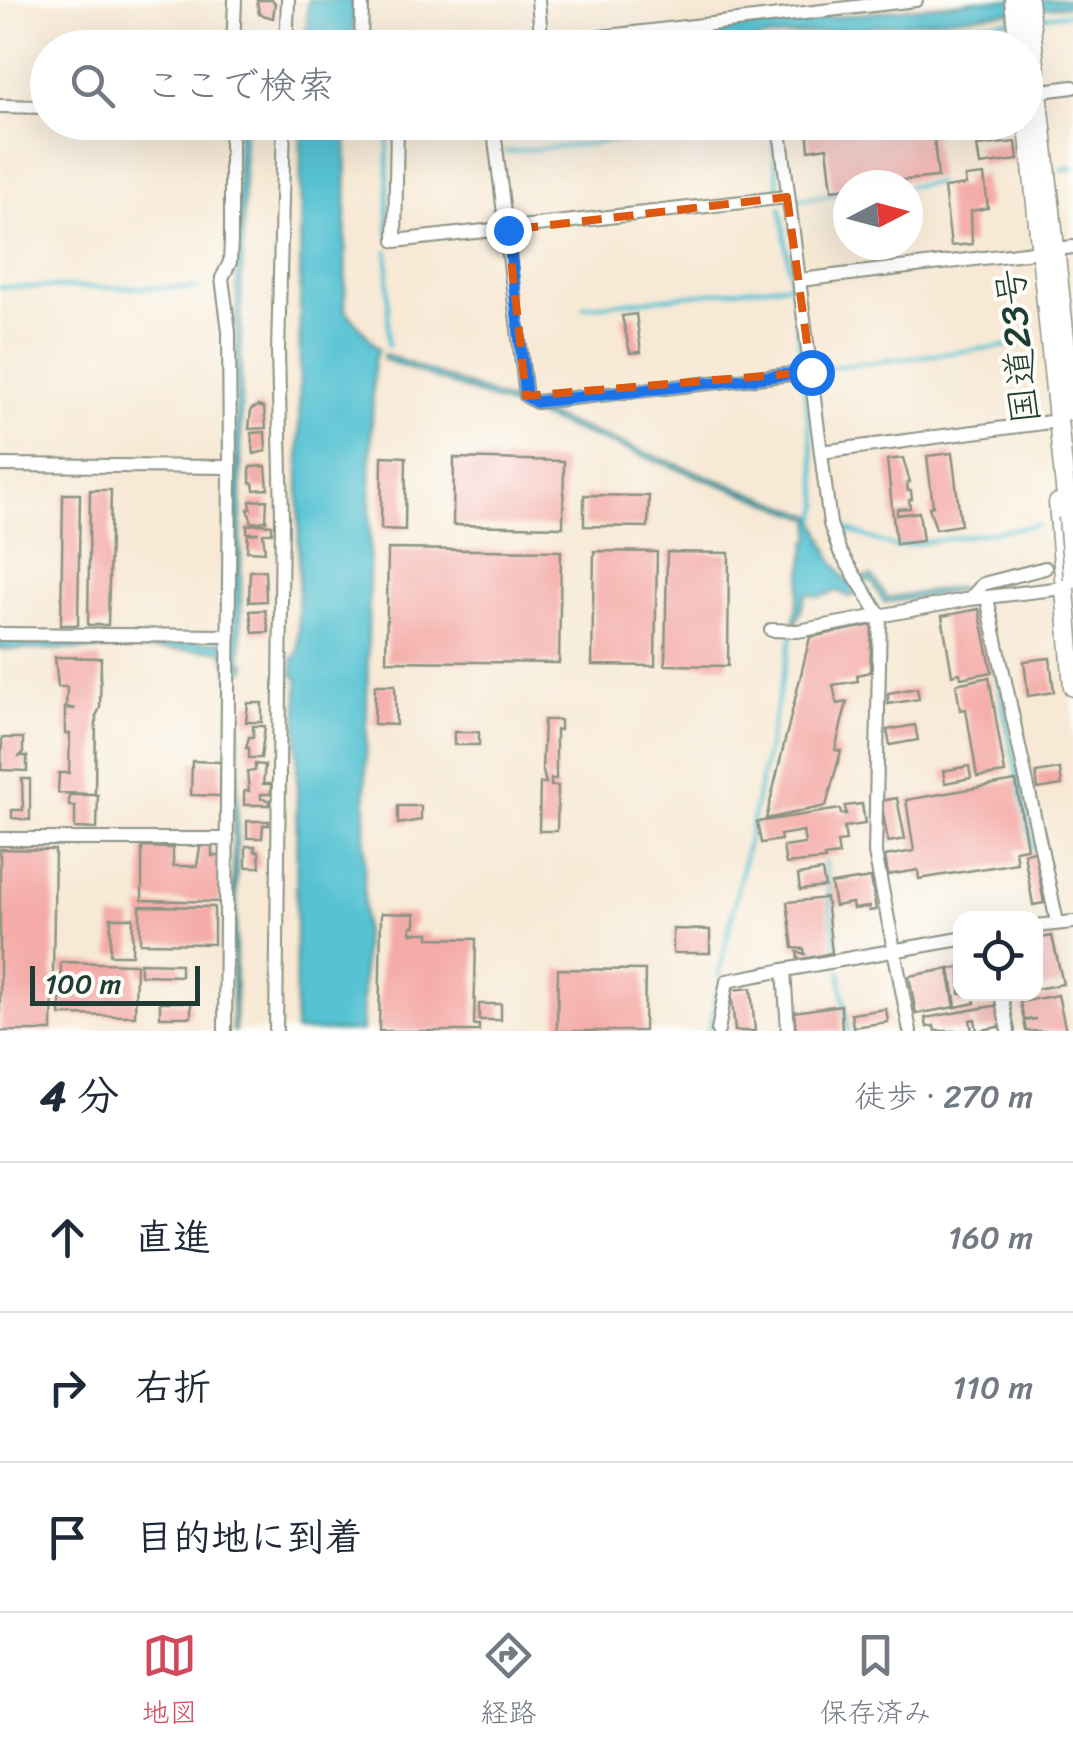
<!DOCTYPE html>
<html lang="ja">
<head>
<meta charset="utf-8">
<style>
  :root { --surface:#fff; --page:#f2f2f3; --text:#1f2937; --muted:#747a83; --line:#e0e1e3; --accent:#d1495b }
  body { margin:0; font-family:Sriracha,"Klee One",sans-serif; background:var(--page); color:var(--text) }
  .controls { position:absolute; right:30px; bottom:30px; display:grid; overflow:hidden; border-radius:20px; box-shadow:0 10px 40px #0002 }
  .controls button { width:90px; height:90px; display:grid; place-items:center; padding:0; border:0; border-bottom:2px solid var(--line); background:var(--surface); color:var(--text); font:50px sans-serif }
  .compass { position:absolute; left:833px; top:170px; width:90px; height:90px; border-radius:50%; background:var(--surface); box-shadow:0 10px 40px #0002; rotate:84deg }
  .scale { position:absolute; left:30px; bottom:25px; width:170px; box-sizing:border-box; padding-left:10px; border:5px solid #1f3d34; border-top:0; font-size:28px; line-height:35px; white-space:nowrap; color:#1f3d34; -webkit-text-stroke:8px #fdfcf7; paint-order:stroke }
  .stop { position:absolute; width:30px; height:30px; margin:-22px; border:8px solid #1a73e8; border-radius:50%; background:#fff }
  .stop.end { background:#1a73e8; border-color:#fff; box-shadow:0 2px 10px #0008 }
  .list { margin:0; padding:0; list-style:none }
  h2 { display:flex; justify-content:space-between; align-items:center; height:130px; margin:0; padding:0 40px; font-size:42px }
  h2 small { font-size:32px; font-weight:400; color:var(--muted) }
  .list li { display:grid; grid-template-columns:65px 1fr auto; gap:30px; align-items:center; box-sizing:border-box; height:150px; padding:0 40px; border-top:2px solid var(--line) }
  .list b { display:block; font-size:38px; white-space:nowrap }
  .list em { font-size:32px; font-style:normal; color:var(--muted) }
  .icon { flex:none; width:55px; height:55px; fill:none; stroke:currentColor; stroke-width:2; stroke-linecap:round; stroke-linejoin:round }
  .map { position:relative; flex:none; width:1073px; height:1031px; overflow:hidden }
  .search { position:absolute; background:var(--surface); box-shadow:0 10px 40px #0002; left:30px; right:30px; top:30px; height:110px; display:flex; align-items:center; gap:25px; box-sizing:border-box; padding:0 35px; border-radius:55px; color:var(--muted); font-size:38px }
  .sheet { height:580px; background:var(--surface) }
  nav { display:flex; justify-content:space-around; align-items:center; box-sizing:border-box; height:140px; border-top:2px solid var(--line); background:var(--surface); font-size:28px; color:var(--muted) }
  nav a { display:grid; justify-items:center; gap:5px }
  nav .on { color:var(--accent) }
  .map>svg:first-child { display:block }
  .water { fill:#57c2d3; stroke:#3b8084; stroke-width:2.5 }
  .lines { fill:none; stroke-linecap:round; stroke-linejoin:round }
  .stream { stroke:#57c2d3; stroke-width:4 }
  .building { fill:#f4aba7 }
  .minor-casing { stroke:#8b9384; stroke-width:16 }
  .highway-casing { stroke:#8b9384; stroke-width:21 }
  .minor { stroke:#fff; stroke-width:12 }
  .highway { stroke:#fff; stroke-width:18 }
  .highway-bridge-casing { stroke:#8b9384; stroke-width:21; stroke-linecap:butt }
  .highway-bridge { stroke:#fff; stroke-width:18 }
  .route { stroke:#1a73e8; stroke-width:12 }
  .marked { fill:none; stroke:#de580e; stroke-width:8; stroke-dasharray:20 12; stroke-linejoin:round }
  .labels { text-anchor:middle; dominant-baseline:central; stroke-width:8; stroke-linejoin:round; paint-order:stroke }
  .street-label { font-size:38px; fill:#1f3d34; stroke:#fdfcf7 }
</style>
</head>
<body>
<div class="map">
<svg width="1073" height="1031" viewBox="0 0 1073 1031">
  <rect width="100%" height="100%" fill="#fdfcf7"/>
  <filter id="ink" filterUnits="userSpaceOnUse"><feTurbulence type="fractalNoise" baseFrequency=".01" numOctaves="2"/><feDisplacementMap in="SourceGraphic" scale="20" xChannelSelector="R" yChannelSelector="G"/><feConvolveMatrix kernelMatrix="1 2 1 2 8 2 1 2 1" color-interpolation-filters="sRGB"/></filter>
  <filter id="wash" filterUnits="userSpaceOnUse"><feTurbulence type="fractalNoise" baseFrequency=".0048" numOctaves="4" result="noise"/><feDisplacementMap in="SourceGraphic" scale="40" xChannelSelector="R" yChannelSelector="G"/><feGaussianBlur stdDeviation="2.25" result="paint"/><feColorMatrix in="noise" values="0 0 0 0 0 0 0 0 0 0 0 0 0 0 0 0 0 1.4 0 .05"/><feComposite in="paint" operator="in"/></filter>
  <g filter="url(#wash)">
    <rect width="100%" height="100%" fill="#f7e9d5"/>
    <g class="water">
      <polygon points="308,0 354,0 353,47 306,47"/>
      <polygon points="980,0 1073,0 1073,5 687,47 569,48"/>
      <polygon points="238,123 245,123 241,319 241,662 246,663 243,666 246,667 246,670 239,671 235,1031 232,1031 234,683 222,650 0,649 0,640 222,642 234,639"/>
      <polygon points="301,123 347,123 345,309 379,350 374,360 371,448 362,1031 295,1031 298,678 293,675 293,658 298,653"/>
      <polygon points="384,354 814,516 831,557 846,581 872,576 887,598 959,587 960,591 884,603 871,581 850,586 855,595 851,597 837,591 819,597 807,593 791,637 808,540 811,540 812,519 383,359"/>
    </g>
    <g class="lines">
      <g class="stream">
        <polyline points="1038,17 1073,13"/>
        <polyline points="777,48 1009,20"/>
        <polyline points="388,122 388,234"/>
        <polyline points="770,122 779,191"/>
        <polyline points="506,152 771,126"/>
        <polyline points="1062,169 1073,168"/>
        <polyline points="908,186 936,183"/>
        <polyline points="796,200 848,193"/>
        <polyline points="781,208 802,364"/>
        <polyline points="0,287 198,288"/>
        <polyline points="583,307 791,284"/>
        <polyline points="388,346 388,251"/>
        <polyline points="817,369 1022,344"/>
        <polyline points="803,380 820,505 817,519"/>
        <polyline points="840,527 895,547 1038,525"/>
        <polyline points="993,657 1033,848"/>
        <polyline points="825,862 837,954"/>
        <polyline points="840,971 848,1031"/>
        <polyline points="719,976 792,634"/>
        <polyline points="709,1031 717,990"/>
      </g>
    </g>
    <g id="blocks">
      <g class="building">
        <polygon points="257,0 272,0 275,3 273,18 259,14"/>
        <polygon points="922,35 923,48 838,48 838,45"/>
        <polygon points="882,122 932,122 938,177 848,185 848,188 832,190 827,147 809,150 807,127 829,125 830,129"/>
        <polygon points="1016,142 1018,160 980,165 977,146"/>
        <polygon points="984,175 988,208 971,211 972,244 951,246 944,188 966,185 965,177"/>
        <polygon points="636,314 641,352 630,353 622,316"/>
        <polygon points="258,406 264,408 266,428 249,429 251,409"/>
        <polygon points="265,432 266,451 254,454 251,433"/>
        <polygon points="952,453 961,525 936,529 929,507 933,506 927,456"/>
        <polygon points="382,456 406,457 405,530 381,529"/>
        <polygon points="454,458 564,461 563,527 453,525"/>
        <polygon points="903,458 910,482 907,483 908,491 911,491 912,499 909,500 910,508 897,509 897,515 919,512 923,541 896,544 887,460"/>
        <polygon points="266,466 268,489 254,490 253,483 250,483 250,467"/>
        <polygon points="90,490 111,490 108,625 88,625"/>
        <polygon points="63,494 80,494 78,625 61,625"/>
        <polygon points="584,495 649,496 648,527 584,526"/>
        <polygon points="267,500 266,521 252,523 248,509 251,509 250,501"/>
        <polygon points="259,524 272,525 272,533 263,533 265,552 247,551 248,534 259,533 247,533 247,525"/>
        <polygon points="388,549 561,551 559,663 386,661"/>
        <polygon points="594,551 657,552 655,666 592,665"/>
        <polygon points="667,552 729,553 728,666 665,665"/>
        <polygon points="265,570 266,601 249,602 250,571"/>
        <polygon points="979,609 992,672 961,678 960,673 952,675 942,616"/>
        <polygon points="265,610 269,632 253,633 250,611"/>
        <polygon points="872,625 870,672 857,675 858,681 833,685 837,704 847,702 835,750 841,751 826,806 766,819 810,637"/>
        <polygon points="55,657 101,658 100,708 96,716 95,794 58,793 59,773 69,773 70,734 65,734 65,708 75,709 66,707 67,687 58,687"/>
        <polygon points="1050,658 1054,692 1028,696 1024,661"/>
        <polygon points="989,677 1005,773 977,777 966,709 960,710 956,684"/>
        <polygon points="375,685 395,685 396,725 374,724"/>
        <polygon points="917,688 919,699 888,704 888,693"/>
        <polygon points="248,703 262,703 262,722 246,722"/>
        <polygon points="544,720 560,720 560,730 556,730 556,779 551,779 551,786 558,786 557,831 539,831 540,783 546,783 542,768"/>
        <polygon points="915,725 918,740 890,745 887,730"/>
        <polygon points="253,726 265,726 261,758 249,758 249,748 246,748 249,737 253,737"/>
        <rect x="454" y="732" width="25" height="13"/>
        <polygon points="2,738 23,738 23,753 20,756 27,756 27,771 1,770"/>
        <polygon points="192,761 221,762 220,796 191,795"/>
        <polygon points="255,764 265,765 263,784 271,784 271,794 261,794 261,799 270,800 270,805 244,805 244,791 249,791 247,772 255,771"/>
        <polygon points="969,766 971,778 945,783 943,771"/>
        <polygon points="1060,769 1062,785 1038,789 1036,773"/>
        <polygon points="22,779 30,779 30,820 12,818 12,810 23,810"/>
        <polygon points="1016,781 1027,848 1015,850 1017,863 919,879 918,870 888,875 885,856 914,851 906,800"/>
        <polygon points="69,795 98,795 97,829 75,828 75,806 69,806"/>
        <polygon points="897,798 905,839 888,842 881,801"/>
        <polygon points="862,804 865,824 844,827 846,841 837,842 839,855 824,857 825,860 786,864 783,847 805,844 803,831 780,835 781,840 761,843 757,822 840,809 841,814 846,814 845,806"/>
        <polygon points="398,806 421,806 421,820 398,824"/>
        <polygon points="247,821 269,821 269,825 263,825 262,838 247,838"/>
        <polygon points="206,845 212,845 212,856 220,856 220,902 142,900 142,847 173,848 173,866 197,866 200,847"/>
        <polygon points="246,846 255,846 255,851 259,851 260,867 246,867"/>
        <polygon points="0,849 55,850 52,1031 0,1031"/>
        <polygon points="1035,851 1044,903 1033,905 1024,853"/>
        <polygon points="822,871 825,887 800,890 798,875"/>
        <polygon points="871,878 876,910 869,911 869,907 853,909 852,903 835,906 831,884"/>
        <polygon points="826,898 832,953 798,960 797,952 805,954 804,949 793,948 787,902"/>
        <polygon points="140,906 214,907 214,944 140,943"/>
        <polygon points="381,913 415,914 415,926 411,926 411,933 429,933 429,938 476,939 474,1025 479,1025 479,1031 379,1031"/>
        <polygon points="111,918 133,918 132,955 110,955"/>
        <polygon points="673,929 710,930 710,953 673,953"/>
        <polygon points="1052,936 1063,984 1036,989 1036,939"/>
        <polygon points="61,962 136,964 135,1016 60,1015"/>
        <polygon points="140,963 181,964 181,976 140,975"/>
        <polygon points="960,967 960,994 973,994 975,1003 956,1007 950,969"/>
        <polygon points="558,969 645,970 644,1031 557,1031"/>
        <polygon points="948,969 955,1007 916,1014 909,976"/>
        <polygon points="751,988 755,1031 735,1031 731,990"/>
        <polygon points="1058,995 1066,1031 1026,1031 1024,1021 1036,1019 1024,1020 1020,1002"/>
        <rect x="160" y="1002" width="31" height="15"/>
        <rect x="479" y="1004" width="22" height="16"/>
        <polygon points="841,1005 842,1031 796,1031 794,1012"/>
        <polygon points="999,1005 1003,1026 977,1031 975,1019 970,1020 972,1031 935,1031 934,1026 927,1027 925,1018"/>
        <polygon points="886,1009 888,1022 853,1027 851,1014"/>
      </g>
    </g>
  </g>
  <g filter="url(#ink)">
    <use href="#blocks" fill-opacity="0" stroke="#8b9384" stroke-width="2.5"/>
    <g class="lines">
      <defs>
        <g id="minor">
          <polyline points="538,0 542,48"/>
          <polyline points="233,48 235,0"/>
          <polyline points="286,48 288,0"/>
          <polyline points="361,48 362,0"/>
          <polyline points="505,48 916,0"/>
          <polyline points="1026,93 1073,87"/>
          <polyline points="0,106 48,107"/>
          <polyline points="397,122 395,241 787,197"/>
          <polyline points="493,122 526,396 536,402 811,372"/>
          <polyline points="779,122 830,524 840,552 880,616 875,853 910,1031"/>
          <polyline points="1058,249 1073,247"/>
          <polyline points="800,280 1041,251"/>
          <polyline points="821,452 1058,421"/>
          <polyline points="0,465 230,467"/>
          <polyline points="987,598 1057,922"/>
          <polyline points="970,599 983,584 1045,568"/>
          <polyline points="771,630 798,631 970,599 1063,588"/>
          <polyline points="0,634 229,636"/>
          <polyline points="0,839 227,839"/>
          <polyline points="1036,926 1073,922"/>
          <polyline points="1001,994 1008,1031"/>
          <polyline points="225,1031 230,467 229,331 222,278 230,262 231,241 231,122"/>
          <polyline points="276,1031 282,517 278,351 284,122"/>
          <polyline points="718,1031 727,981 784,970"/>
          <polyline points="788,1031 784,970 960,939"/>
        </g>
        <g id="highway">
          <polyline points="1014,0 1019,48"/>
          <polyline points="1028,0 1073,412"/>
          <polyline points="1026,107 1068,517"/>
          <polyline points="1058,503 1073,687"/>
        </g>
      </defs>
      <use href="#minor" class="minor-casing"/>
      <use href="#highway" class="highway-casing"/>
      <use href="#minor" class="minor"/>
      <use href="#highway" class="highway"/>
      <defs>
        <polyline id="highway-bridge" points="1068,517 1073,579"/>
      </defs>
      <use href="#highway-bridge" class="highway-bridge-casing"/>
      <use href="#highway-bridge" class="highway-bridge"/>
    </g>
  </g>
  <g class="lines" filter="url(#ink)">
    <polyline class="route" points="508,230 526,396 536,402 811,372"/>
  </g>
  <path class="marked" d="M787,197L811,372L526,396L508,230Z"/>
  <g class="labels">
    <g class="street-label">
      <text transform="translate(1018 346) rotate(-96)">国道23号</text>
    </g>
  </g>
</svg>
<div class="controls">
<button><svg class="icon" aria-label="locate" viewBox="0 0 24 24"><circle cx="12" cy="12" r="6"/><path d="M12 2v4M12 18v4M2 12h4M18 12h4"/></svg></button>
</div>
<svg class="compass" viewBox="-18 -18 36 36"><path d="M0-13l5 13h-10z" fill="#e53935"/><path d="M0 13l5-13h-10z" fill="#747a83"/></svg>
<div class="scale">100 m</div>
<div class="stop" style="left:811px;top:372px"></div>
<div class="stop end" style="left:508px;top:230px"></div>
<div class="search"><svg class="icon" aria-label="search" viewBox="0 0 24 24"><circle cx="10" cy="10" r="6"/><path d="M15 15l6 6"/></svg>ここで検索</div>
</div>
<section class="sheet">
<h2>4 分<small>徒歩 · 270 m</small></h2>
<ul class="list">
<li><svg class="icon" aria-label="ahead" viewBox="0 0 24 24"><path d="M12 20V5M6 11l6-6 6 6"/></svg><div><b>直進</b></div><em>160 m</em></li>
<li><svg class="icon" aria-label="right" viewBox="0 0 24 24"><path d="M7 20v-9h11M14 6l5 5-5 5"/></svg><div><b>右折</b></div><em>110 m</em></li>
<li><svg class="icon" aria-label="arrive" viewBox="0 0 24 24"><path d="M6 21V4h12l-3 4 3 4H6"/></svg><div><b>目的地に到着</b></div></li>
</ul>
</section>
<nav>
<a class="on"><svg class="icon" aria-label="map" viewBox="0 0 24 24"><path d="M3 6l6-2 6 2 6-2v14l-6 2-6-2-6 2zM9 4v14M15 6v14"/></svg>地図</a>
<a><svg class="icon" aria-label="directions" viewBox="0 0 24 24"><path d="M12 3l9 9-9 9-9-9zM9 14v-3h6M13 9l2 2-2 2"/></svg>経路</a>
<a><svg class="icon" aria-label="saved" viewBox="0 0 24 24"><path d="M7 4h10v16l-5-4-5 4z"/></svg>保存済み</a>
</nav>
</body>
</html>
